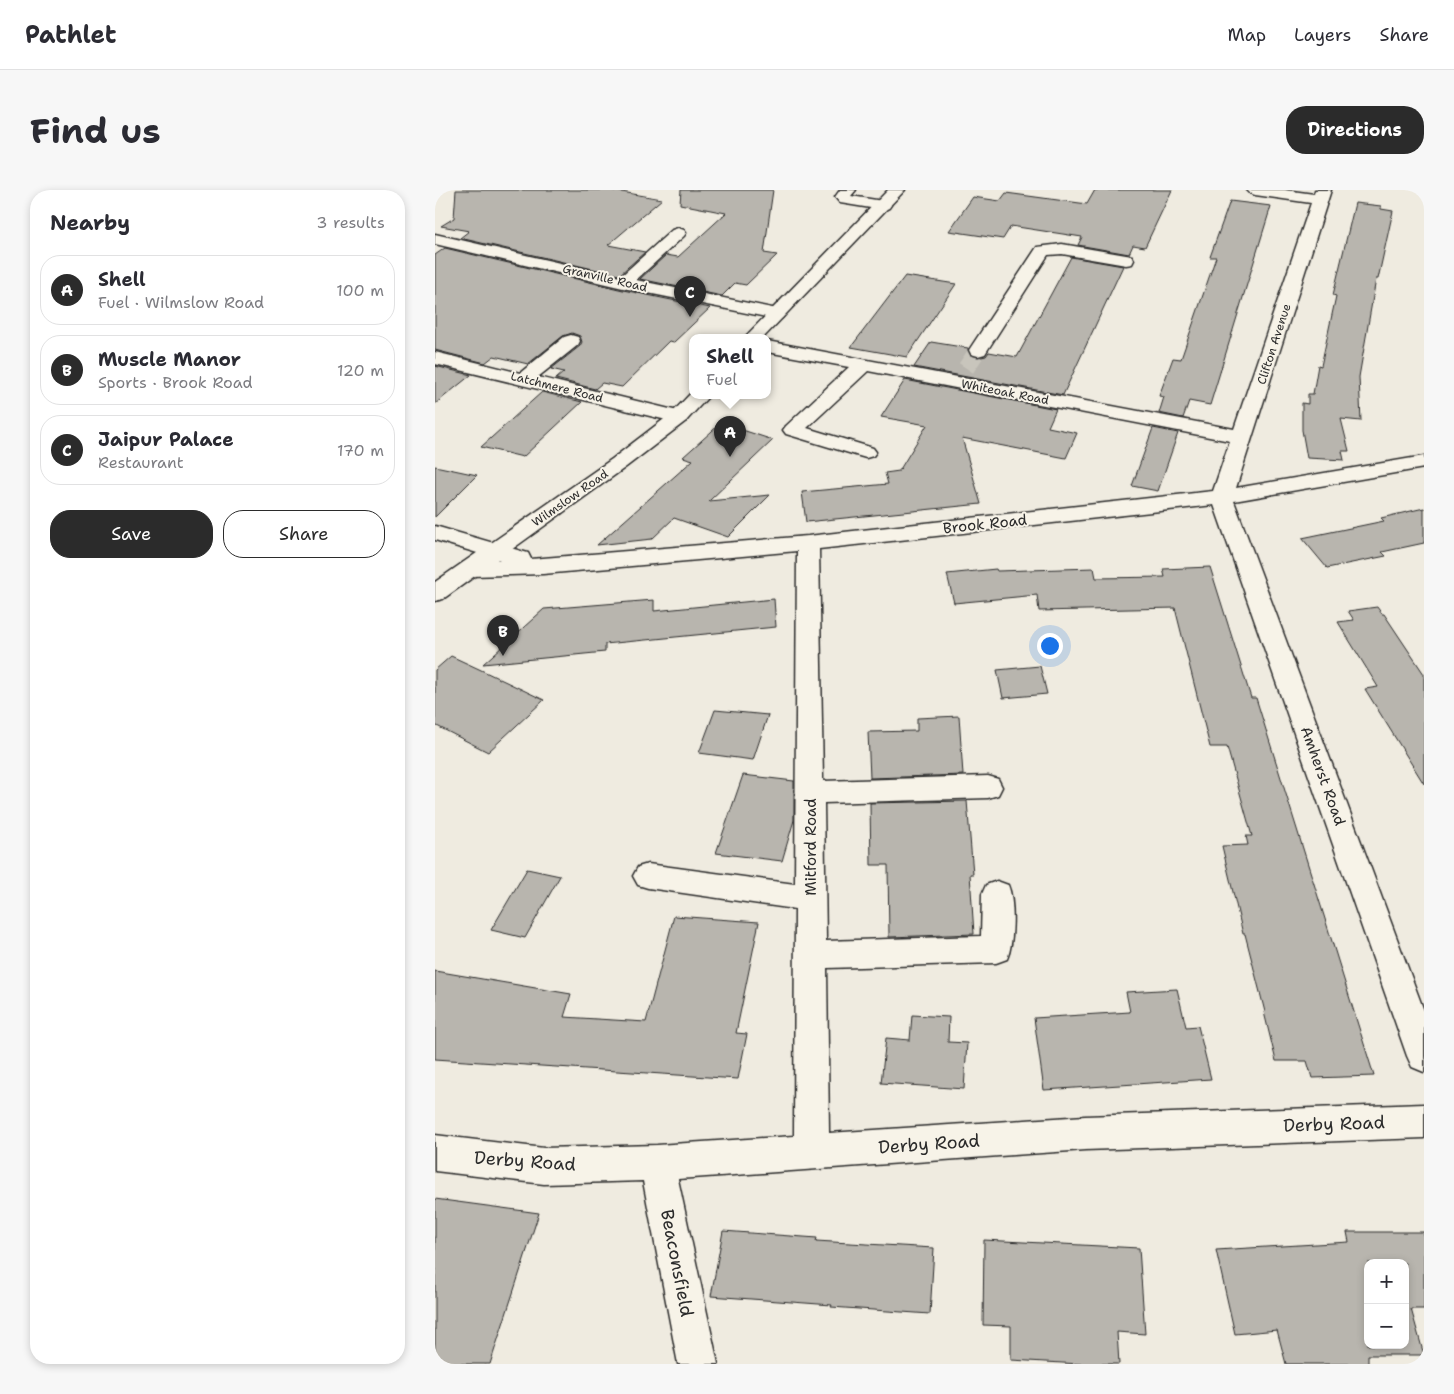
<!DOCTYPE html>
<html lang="en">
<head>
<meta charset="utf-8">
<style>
  :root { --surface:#fff; --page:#f7f7f7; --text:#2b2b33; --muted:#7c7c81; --line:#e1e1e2; --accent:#2b2b2b }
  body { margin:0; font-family:"Shantell Sans",sans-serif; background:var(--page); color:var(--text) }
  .controls { position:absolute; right:15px; bottom:15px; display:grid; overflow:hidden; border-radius:10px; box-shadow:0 2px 8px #0003 }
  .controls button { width:45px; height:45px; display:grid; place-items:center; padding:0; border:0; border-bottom:1px solid var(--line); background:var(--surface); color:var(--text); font:25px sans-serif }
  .you { position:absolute; left:614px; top:455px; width:18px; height:18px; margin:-12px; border:4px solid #fff; border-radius:50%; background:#1a73e8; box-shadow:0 0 0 8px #1a73e833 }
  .badge { display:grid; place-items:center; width:32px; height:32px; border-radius:50%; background:var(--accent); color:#fff; font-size:16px; font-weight:700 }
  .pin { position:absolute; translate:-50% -41px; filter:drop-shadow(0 1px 2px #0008) }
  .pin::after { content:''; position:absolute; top:26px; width:18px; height:15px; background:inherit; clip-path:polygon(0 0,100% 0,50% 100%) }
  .popup { position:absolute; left:254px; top:144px; width:82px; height:65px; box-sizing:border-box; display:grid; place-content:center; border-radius:10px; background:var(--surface); filter:drop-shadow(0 1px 4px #0005); font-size:16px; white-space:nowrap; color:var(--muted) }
  .popup b { font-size:19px; color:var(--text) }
  .popup::after { content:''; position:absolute; left:50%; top:100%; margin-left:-10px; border:10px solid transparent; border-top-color:var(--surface) }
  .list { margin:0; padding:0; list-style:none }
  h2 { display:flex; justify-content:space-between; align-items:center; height:65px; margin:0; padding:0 20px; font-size:21px }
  h2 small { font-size:16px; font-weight:400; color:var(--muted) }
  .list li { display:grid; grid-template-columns:32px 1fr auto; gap:15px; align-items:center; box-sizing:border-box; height:70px; margin:0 10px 10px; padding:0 10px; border:1px solid var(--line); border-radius:20px }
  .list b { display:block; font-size:19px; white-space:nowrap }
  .list p { margin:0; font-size:16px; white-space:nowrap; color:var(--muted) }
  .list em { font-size:16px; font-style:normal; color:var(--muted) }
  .actions { display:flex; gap:10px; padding:15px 20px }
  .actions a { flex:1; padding:11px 0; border:1px solid var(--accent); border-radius:20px; text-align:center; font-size:18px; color:var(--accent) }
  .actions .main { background:var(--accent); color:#fff }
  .map { position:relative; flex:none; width:989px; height:1174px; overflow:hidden; border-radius:20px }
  header { display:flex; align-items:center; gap:30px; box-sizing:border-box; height:70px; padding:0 25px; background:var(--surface); border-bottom:1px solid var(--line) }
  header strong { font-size:24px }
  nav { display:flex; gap:28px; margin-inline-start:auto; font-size:18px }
  .intro { display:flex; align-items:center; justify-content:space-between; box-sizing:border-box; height:120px; padding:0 30px }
  h1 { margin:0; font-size:35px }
  .button { padding:12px 22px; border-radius:20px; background:var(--accent); color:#fff; font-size:18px; font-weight:700 }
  main { display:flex; gap:30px; padding:0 30px }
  aside { flex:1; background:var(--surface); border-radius:20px; box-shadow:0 2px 8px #0003 }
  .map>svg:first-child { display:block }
  .building { fill:#b8b5ae; stroke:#2b2b2b; fill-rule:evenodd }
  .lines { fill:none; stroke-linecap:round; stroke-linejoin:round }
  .minor-tunnel { stroke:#c8c5bc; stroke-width:17; stroke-dasharray:17 9; stroke-linecap:butt }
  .minor-casing { stroke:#2b2b2b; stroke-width:3 }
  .major-casing { stroke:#2b2b2b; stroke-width:3 }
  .minor { fill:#f7f3e8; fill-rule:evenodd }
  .major { fill:#f7f3e8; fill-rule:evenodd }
  .labels { text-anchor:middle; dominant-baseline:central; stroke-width:4; stroke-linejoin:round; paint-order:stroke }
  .far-street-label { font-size:12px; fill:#2b2b2b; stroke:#f7f3e8 }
  .street-label { font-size:15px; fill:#2b2b2b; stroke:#f7f3e8 }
  .near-street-label { font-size:18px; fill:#2b2b2b; stroke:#f7f3e8 }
</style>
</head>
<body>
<header>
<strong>Pathlet</strong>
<nav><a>Map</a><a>Layers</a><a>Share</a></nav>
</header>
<div class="intro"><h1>Find us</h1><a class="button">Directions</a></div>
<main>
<aside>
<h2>Nearby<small>3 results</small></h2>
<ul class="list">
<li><span class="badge">A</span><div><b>Shell</b><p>Fuel · Wilmslow Road</p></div><em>100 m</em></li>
<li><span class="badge">B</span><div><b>Muscle Manor</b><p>Sports · Brook Road</p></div><em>120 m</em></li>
<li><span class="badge">C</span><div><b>Jaipur Palace</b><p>Restaurant</p></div><em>170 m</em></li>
</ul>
<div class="actions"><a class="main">Save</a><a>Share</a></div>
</aside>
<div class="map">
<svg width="989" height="1174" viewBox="0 0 989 1174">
  <rect width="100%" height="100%" fill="#efebe0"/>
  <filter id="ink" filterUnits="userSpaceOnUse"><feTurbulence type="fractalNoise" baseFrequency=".02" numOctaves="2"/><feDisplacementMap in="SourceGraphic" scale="10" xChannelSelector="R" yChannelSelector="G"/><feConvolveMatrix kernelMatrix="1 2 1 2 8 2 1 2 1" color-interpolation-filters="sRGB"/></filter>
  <g filter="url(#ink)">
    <g class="building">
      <polygon points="21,0 175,0 227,9 173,55 210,62 184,85 25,48 34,41 6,36 19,28"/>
      <polygon points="246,0 338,0 329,63 342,65 311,95 300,93 287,106 205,89 231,65 243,67 291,23 245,14"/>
      <polygon points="660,0 737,0 710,57 698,55 694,64 643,55 647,47 576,36 568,49 514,41 538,7 565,11 571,3 652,14"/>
      <polygon points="795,11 836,16 775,215 754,211 748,228 724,223 729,207 724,206 738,168 746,169 781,67 775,67"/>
      <polygon points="920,13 946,16 946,19 958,21 943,89 941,89 924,187 926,231 906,229 914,261 907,261 909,270 872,268 867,240 867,213 873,214 873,204 878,204 883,175 886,176 901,106 898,105"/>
      <polygon points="10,58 188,100 275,118 239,152 234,151 187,197 167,193 160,199 121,189 129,182 116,179 145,156 147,152 145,146 137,143 128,146 93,174 59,166 50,173 0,160 0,65"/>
      <polygon points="636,67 688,76 628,205 479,177 496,152 533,158 534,165 542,168 551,166 554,162 582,167"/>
      <polygon points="470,86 521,94 472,167 416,157"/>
      <polygon points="0,176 36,185 0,214"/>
      <polygon points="470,190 621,219 613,237 642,243 631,268 527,248 546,314 371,332 367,302 453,294 450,283 464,281 492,235 446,227"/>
      <polygon points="107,202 147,212 88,267 46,257"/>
      <polygon points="286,233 338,250 274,311 335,305 293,347 239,328 217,349 162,355 258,270 248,267"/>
      <polygon points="718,238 743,243 723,301 697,296"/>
      <polygon points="0,276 42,285 0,327"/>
      <polygon points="989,318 989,353 947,362 951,366 892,378 867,348 949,331 946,328"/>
      <polygon points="775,377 816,508 821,508 939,886 877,888 872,871 841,871 829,822 830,822 810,744 808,744 787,656 813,655 811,646 817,646 792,557 775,557 740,418 604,421 602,405 519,413 512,384 561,379 562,381 659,378 661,388 730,387 728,379"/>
      <polygon points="339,409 341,437 170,454 170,462 48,474 109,419 219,410 219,421"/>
      <polygon points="942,417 947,424 949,424 989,484 989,594 930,499 943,497 903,432 919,430 913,421"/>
      <polygon points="16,466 44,479 109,510 53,562 0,535 0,480"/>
      <polygon points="605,476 612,504 568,508 562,480"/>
      <polygon points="280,520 333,525 318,570 264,563"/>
      <polygon points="524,526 528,585 435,588 433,542 482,541 482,528"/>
      <polygon points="308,585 359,591 359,630 347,671 281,663"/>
      <polygon points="532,611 538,684 535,684 539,744 454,747 453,675 436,675 435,613"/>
      <polygon points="92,679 125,686 90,748 56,740"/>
      <polygon points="239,726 324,732 301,843 312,844 303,889 0,869 0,781 136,804 129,827 211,832"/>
      <polygon points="742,799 751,837 763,836 776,889 609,900 599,828 695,822 691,802"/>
      <polygon points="477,825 514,827 513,852 532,853 529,899 446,893 451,848 475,850"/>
      <polygon points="0,1009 104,1023 55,1174 0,1174"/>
      <polygon points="288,1041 382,1048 381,1051 499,1058 495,1124 396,1117 397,1115 276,1106"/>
      <path d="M912,1042H989V1119H976L989,1165H933V1174H851L842,1140L800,1144L781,1060L914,1052ZM933,1073H970V1155H933Z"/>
      <polygon points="549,1050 704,1058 710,1144 682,1142 684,1174 645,1174 576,1170 576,1136 548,1135"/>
    </g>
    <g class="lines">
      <polyline class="minor-tunnel" points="531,178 543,160"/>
      <defs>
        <g id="minor">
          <polygon points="405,0 421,0 416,6 454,12 456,15 454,18 448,20 405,13 400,7"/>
          <path d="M812,0H850L879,4L880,0H896L801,298L989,266V278L799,311L989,821V882L977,877L972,866L779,315L384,359L388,591L553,586L563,589L567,597L563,605L553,608L389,613L391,751L546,746L547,704L551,695L562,691L573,695C580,711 579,753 572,769L561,773L392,778L394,943L650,926L989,914V948L650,960L243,989L283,1174H243L208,991L109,994L0,981V945L109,958L222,955L359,946L360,719L213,698L203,695L198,686L203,677L213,674L360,694L362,361L108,384L36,386L28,383L24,378L28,373L36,370H65L0,350V336L93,363L96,369L108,368L373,346L778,301L795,251L433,181L372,238L438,258L441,262L438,266L431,268L424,266L351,244L348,240L351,236L414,177L332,162V151L799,239L876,13L820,5L815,3Z"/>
          <polygon points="243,38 249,40 251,43 249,46 201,90 347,120 350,124 347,128 341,129 188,98 0,54 0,44 185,87 237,40"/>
          <polygon points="627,54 691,65 697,66 699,70 697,74 691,75 627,64 613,65 550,164 543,166 536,164 534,160 602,57"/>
          <polygon points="136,145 143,147 145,151 143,155 103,187 251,223 254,227 251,231 244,233 0,174 0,162 85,183 129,147"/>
        </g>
        <g id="major">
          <polygon points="453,0 470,0 328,148 309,148"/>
          <polygon points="257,202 258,206 274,206 251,231 191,277 8,409 0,411 0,392 177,269 237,223"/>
        </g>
      </defs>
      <use href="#minor" class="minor-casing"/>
      <use href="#major" class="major-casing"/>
      <use href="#minor" class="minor"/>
      <use href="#major" class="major"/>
    </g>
  </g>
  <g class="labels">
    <g class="far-street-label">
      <text transform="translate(170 88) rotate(13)">Granville Road</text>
      <text transform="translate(839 154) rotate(-72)">Clifton Avenue</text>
      <text transform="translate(122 197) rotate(14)">Latchmere Road</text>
      <text transform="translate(570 202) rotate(11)">Whiteoak Road</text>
      <text transform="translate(135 308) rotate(-35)">Wilmslow Road</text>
    </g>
    <g class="street-label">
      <text transform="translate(550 334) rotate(-6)">Brook Road</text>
      <text transform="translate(888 586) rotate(70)">Amherst Road</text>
      <text transform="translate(376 657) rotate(-90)">Mitford Road</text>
    </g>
    <g class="near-street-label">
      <text transform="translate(899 934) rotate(-2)">Derby Road</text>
      <text transform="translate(494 954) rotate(-4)">Derby Road</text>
      <text transform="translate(90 971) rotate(4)">Derby Road</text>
      <text transform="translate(242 1073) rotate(79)">Beaconsfield</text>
    </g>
  </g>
</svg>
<div class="controls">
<button>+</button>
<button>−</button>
</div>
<div class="you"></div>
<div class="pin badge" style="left:295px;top:267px">A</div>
<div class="popup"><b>Shell</b>Fuel</div>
<div class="pin badge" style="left:68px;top:466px">B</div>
<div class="pin badge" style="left:255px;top:127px">C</div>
</div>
</main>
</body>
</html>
